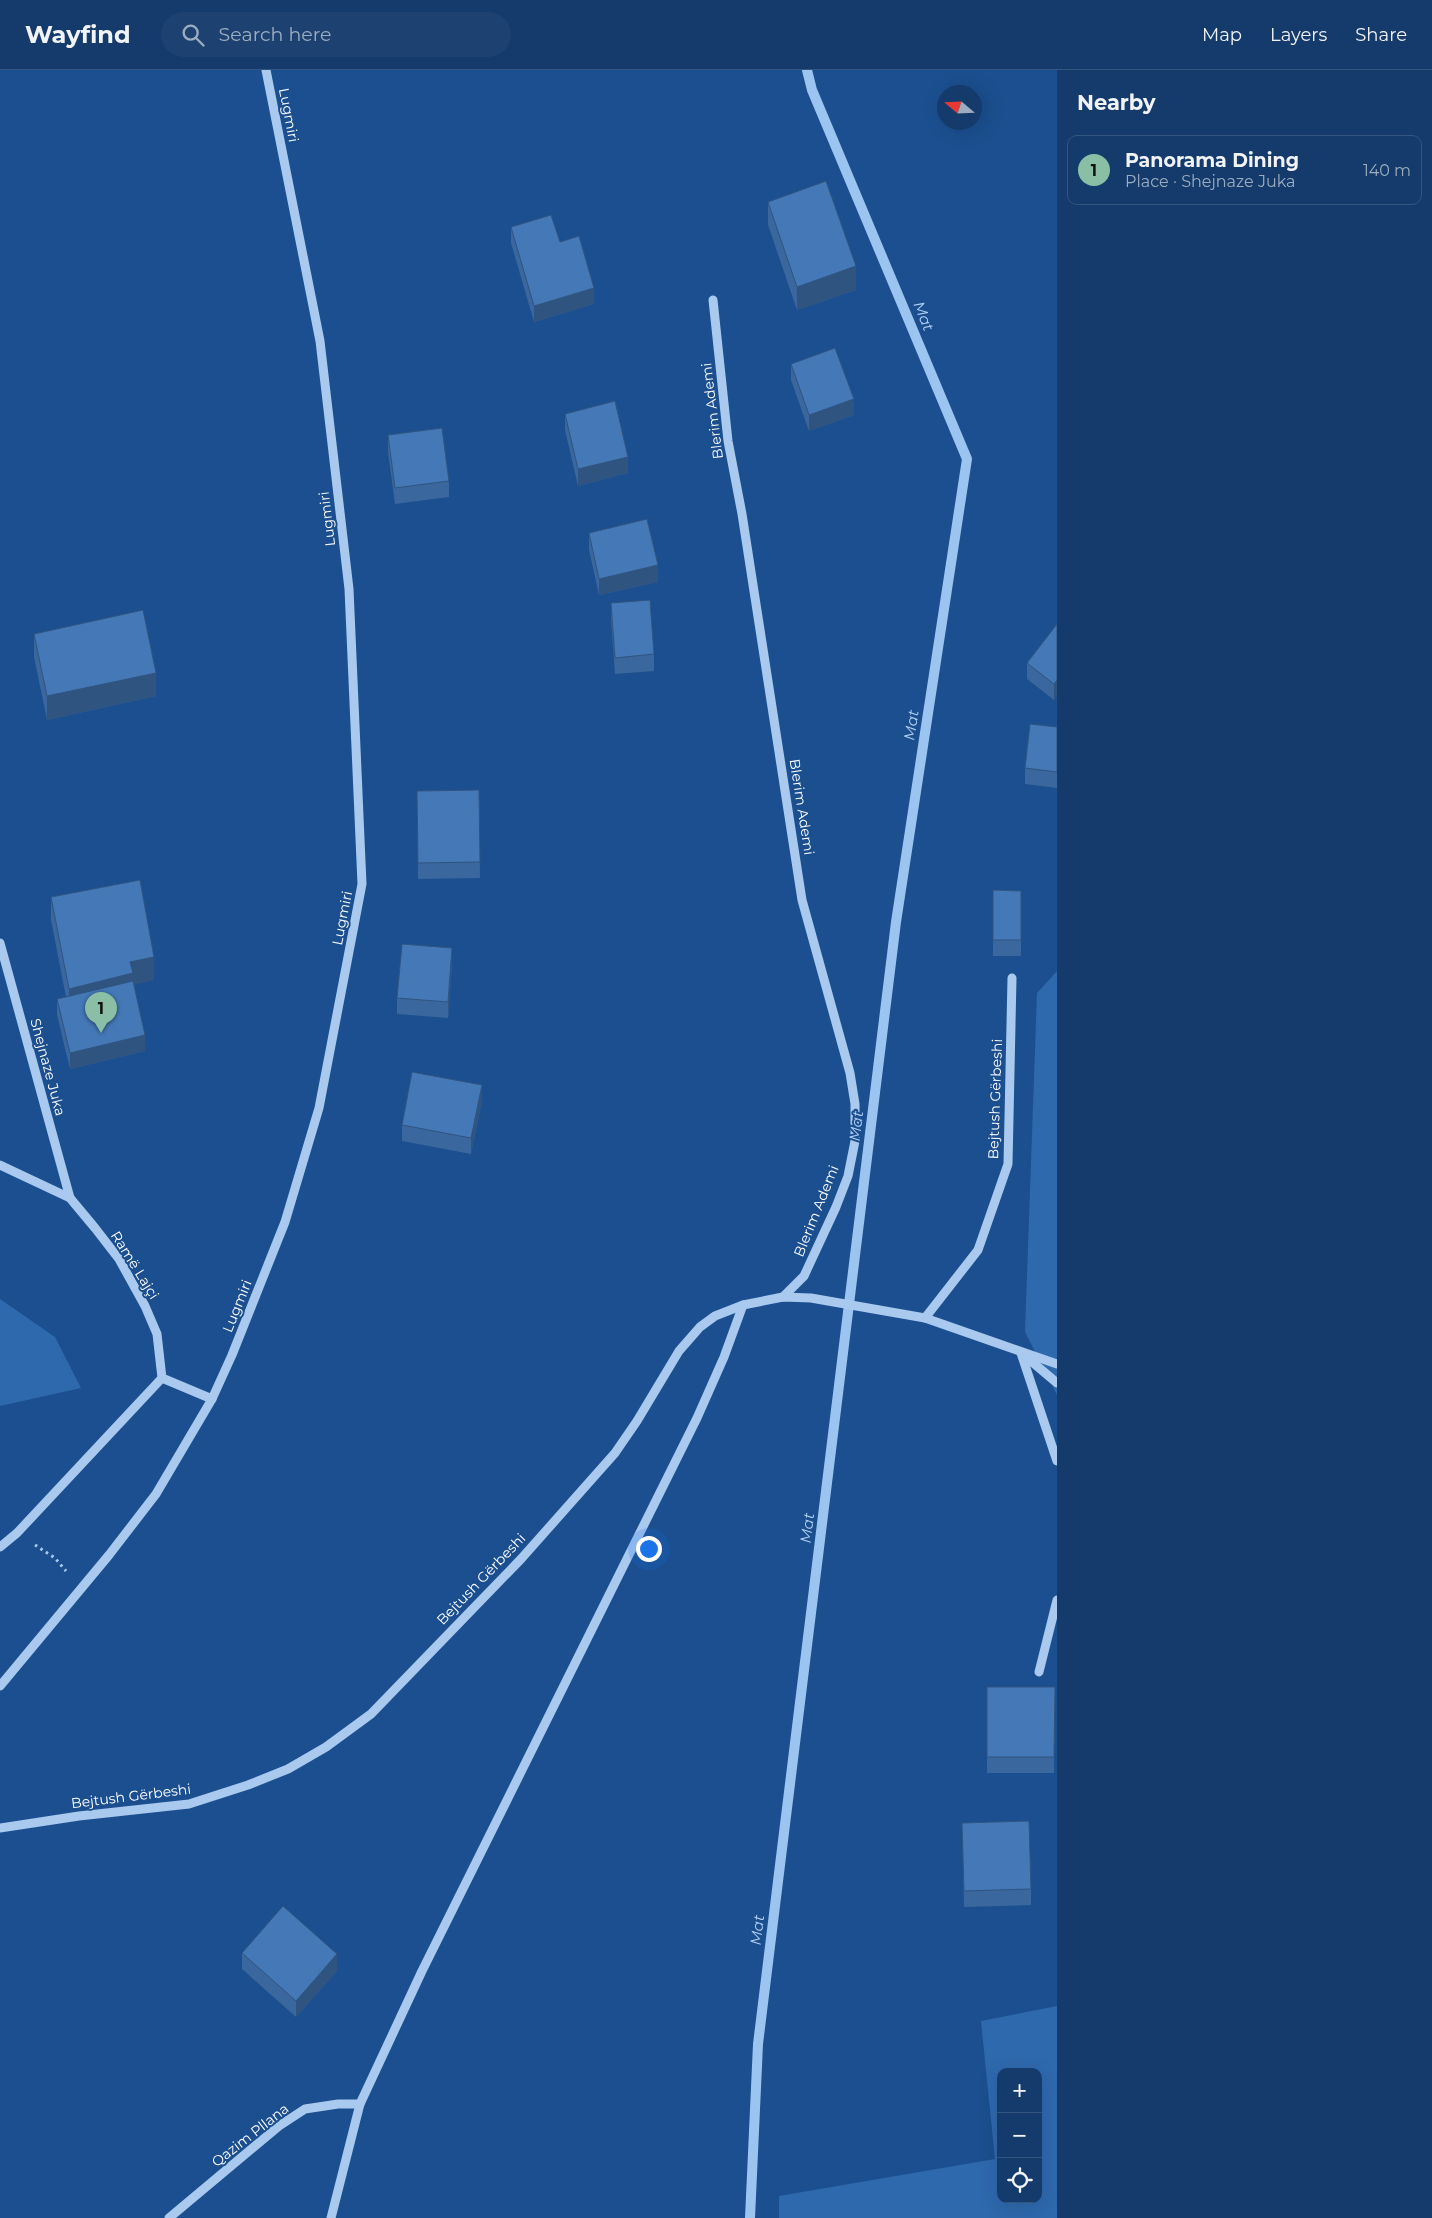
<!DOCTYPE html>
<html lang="en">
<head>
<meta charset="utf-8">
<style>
  :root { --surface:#143b6b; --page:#1d4271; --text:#f1f3f6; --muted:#9dadc1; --line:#33557e; --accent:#8abfa5 }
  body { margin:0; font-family:Montserrat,sans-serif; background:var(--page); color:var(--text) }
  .controls { position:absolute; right:15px; bottom:15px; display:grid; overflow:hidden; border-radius:10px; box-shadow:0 5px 20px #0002 }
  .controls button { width:45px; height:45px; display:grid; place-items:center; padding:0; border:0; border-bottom:1px solid var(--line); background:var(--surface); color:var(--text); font:25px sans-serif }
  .compass { position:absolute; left:937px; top:15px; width:45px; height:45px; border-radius:50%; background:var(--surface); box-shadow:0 5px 20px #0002; rotate:289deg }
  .you { position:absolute; left:648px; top:1478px; width:18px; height:18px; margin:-12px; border:4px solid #fff; border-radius:50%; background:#1a73e8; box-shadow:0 0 0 8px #1a73e833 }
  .badge { display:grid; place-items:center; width:32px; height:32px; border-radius:50%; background:var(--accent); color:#111; font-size:16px; font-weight:700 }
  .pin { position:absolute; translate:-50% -41px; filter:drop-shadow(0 1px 2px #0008) }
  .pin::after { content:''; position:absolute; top:26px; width:18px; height:15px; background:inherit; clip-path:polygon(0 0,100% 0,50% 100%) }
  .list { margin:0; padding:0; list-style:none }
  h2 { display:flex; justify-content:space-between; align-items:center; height:65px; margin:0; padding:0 20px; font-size:21px }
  h2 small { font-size:16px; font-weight:400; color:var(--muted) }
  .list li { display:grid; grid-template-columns:32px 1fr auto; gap:15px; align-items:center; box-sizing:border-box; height:70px; margin:0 10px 10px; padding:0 10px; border:1px solid var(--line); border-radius:10px }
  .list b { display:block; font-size:19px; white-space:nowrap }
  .list p { margin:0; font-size:16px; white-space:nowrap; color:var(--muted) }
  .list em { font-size:16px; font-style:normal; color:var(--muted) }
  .icon { flex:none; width:28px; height:28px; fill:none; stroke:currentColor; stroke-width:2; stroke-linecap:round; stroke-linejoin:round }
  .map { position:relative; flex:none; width:1057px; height:2148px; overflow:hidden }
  header { display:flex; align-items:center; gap:30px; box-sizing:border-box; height:70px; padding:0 25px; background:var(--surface); border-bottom:1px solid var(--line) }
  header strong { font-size:24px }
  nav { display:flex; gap:28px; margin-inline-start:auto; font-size:18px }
  .search { width:350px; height:45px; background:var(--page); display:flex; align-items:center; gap:12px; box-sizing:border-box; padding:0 18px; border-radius:28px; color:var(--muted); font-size:19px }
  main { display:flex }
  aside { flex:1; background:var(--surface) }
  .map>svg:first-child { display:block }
  .green { fill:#2e69ad; fill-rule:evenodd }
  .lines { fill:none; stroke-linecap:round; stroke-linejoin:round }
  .stream { stroke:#9cc4f0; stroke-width:10 }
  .path { stroke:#a9c9ee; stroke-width:3; stroke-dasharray:2.5 4; stroke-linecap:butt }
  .minor { stroke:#a9c9ee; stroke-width:9 }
  .wall { fill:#3a679d }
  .shaded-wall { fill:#305480 }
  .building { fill:#4478b7; stroke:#305480 }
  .labels { text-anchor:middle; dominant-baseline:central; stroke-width:4; stroke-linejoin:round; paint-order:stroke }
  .street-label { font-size:14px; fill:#fff; stroke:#1b4f8f }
  .water-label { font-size:15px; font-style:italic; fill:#b5d3f5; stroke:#1b4f8f }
</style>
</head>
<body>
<header>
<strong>Wayfind</strong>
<div class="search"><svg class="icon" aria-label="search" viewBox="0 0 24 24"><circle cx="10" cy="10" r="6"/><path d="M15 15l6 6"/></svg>Search here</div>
<nav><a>Map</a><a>Layers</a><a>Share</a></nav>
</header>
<main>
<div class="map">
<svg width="1057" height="2148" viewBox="0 0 1057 2148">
  <rect width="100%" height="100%" fill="#1b4f8f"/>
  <g class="green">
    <polygon points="1057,901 1057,1325 1025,1262 1037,923"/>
    <polygon points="0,1229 55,1267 81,1318 0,1336"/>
    <path d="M1057,1936V2148H779V2126L995,2089L981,1951ZM1001,2002H1038V2129H1001Z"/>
  </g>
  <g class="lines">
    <polyline class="stream" points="750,2148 758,1974 896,852 967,389 812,20 807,0"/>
    <polyline class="path" points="35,1475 55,1488 66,1501"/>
    <g class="minor">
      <polyline points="713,230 728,371 742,444 802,830 850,1003 855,1034 855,1071 848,1106 836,1137 804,1206 783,1227"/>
      <polyline points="0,873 70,1128"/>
      <polyline points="0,1095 70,1128 95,1158 119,1189 145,1236 157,1264 162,1308 212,1329"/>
      <polyline points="925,1248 978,1180 1008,1094 1012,908"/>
      <polyline points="1021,1283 1057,1391"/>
      <polyline points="1025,1286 1057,1313"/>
      <polyline points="0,1477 17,1463 162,1308"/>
      <polyline points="1039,1602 1057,1530"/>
      <polyline points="0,1616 109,1485 156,1424 212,1329 232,1285 285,1152 319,1038 362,814 349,519 320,271 266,0"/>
      <polyline points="0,1758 79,1746 189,1734 248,1715 288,1699 326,1677 371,1644 521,1489 615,1383 637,1351 679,1281 700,1257 715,1246 743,1235 783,1227 811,1228 925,1248 1057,1294"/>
      <polyline points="169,2148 279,2056 305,2039 338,2034 360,2034"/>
      <polyline points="331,2148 360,2034 422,1901 697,1348 724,1287 743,1235"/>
    </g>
  </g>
  <g class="wall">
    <polygon points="768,132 856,220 797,240 768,155"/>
    <polygon points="511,157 560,172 594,234 534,252 511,173"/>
    <polygon points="791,294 854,345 809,361 791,310"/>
    <polygon points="565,344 628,403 578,416 565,360"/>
    <polygon points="388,365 449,411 449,427 395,434 388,382"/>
    <polygon points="589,463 658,512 599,525 589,480"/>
    <polygon points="611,533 654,584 654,601 615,604 611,549"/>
    <polygon points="1057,554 1057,626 1054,630 1027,609 1027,593"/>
    <polygon points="34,564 156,626 47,650 34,587"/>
    <polygon points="1057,657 1057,718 1025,714 1025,698"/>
    <polygon points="479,720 480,808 418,809 417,721"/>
    <polygon points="993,820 1021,821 1021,886 993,886"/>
    <polygon points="51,827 154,910 134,914 145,981 70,999 57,945 57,929 66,927 51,850"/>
    <polygon points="452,894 448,948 397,944 397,928"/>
    <polygon points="482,1031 471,1084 402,1071 402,1055"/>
    <polygon points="987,1617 1055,1617 1054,1703 987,1703"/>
    <polygon points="962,1753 1031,1819 1031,1835 964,1837"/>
    <polygon points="242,1883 337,1901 296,1947 242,1899"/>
  </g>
  <g class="shaded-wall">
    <polygon points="856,196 856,220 797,240 797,217"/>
    <polygon points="594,218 594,234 534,252 534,236"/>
    <polygon points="854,329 854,345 809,361 809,345"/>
    <polygon points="628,387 628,403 578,416 578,399"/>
    <polygon points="658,495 658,512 599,525 599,509"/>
    <polygon points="156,603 156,626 47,650 47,626"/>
    <polygon points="1057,610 1057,626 1054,630 1054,614"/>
    <polygon points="452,878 452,894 448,948 448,932"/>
    <polygon points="154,887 154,910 133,915 69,942 69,919 130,892"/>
    <polygon points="145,965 145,981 70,999 70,983"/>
    <polygon points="482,1015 482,1031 471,1084 471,1068"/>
    <polygon points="337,1884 337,1901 296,1947 296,1931"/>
  </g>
  <g class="building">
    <polygon points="826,111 856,196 797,217 768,132"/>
    <polygon points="551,145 560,172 579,166 594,218 534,236 511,157"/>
    <polygon points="835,278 854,329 809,345 791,294"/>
    <polygon points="615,331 628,387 578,399 565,344"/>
    <polygon points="442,358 449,411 395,418 388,365"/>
    <polygon points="647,449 658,495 599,509 589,463"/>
    <polygon points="650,530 654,584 615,588 611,533"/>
    <polygon points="143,540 156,603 47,626 34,564"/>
    <polygon points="1057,554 1057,610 1054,614 1027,593"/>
    <polygon points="1030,654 1057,657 1057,702 1025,698"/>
    <polygon points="479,720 480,792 418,793 417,721"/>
    <polygon points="140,810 154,887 130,892 133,903 69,919 51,827"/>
    <polygon points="993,820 1021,821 1021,870 993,870"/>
    <polygon points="402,874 452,878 448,932 397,928"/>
    <polygon points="133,911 145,965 70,983 57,929"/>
    <polygon points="412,1002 482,1015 471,1068 402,1055"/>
    <polygon points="987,1617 1055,1617 1054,1687 987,1687"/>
    <polygon points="1029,1751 1031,1819 964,1821 962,1753"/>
    <polygon points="283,1836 337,1884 296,1931 242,1883"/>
  </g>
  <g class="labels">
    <g class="street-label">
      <text transform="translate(289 45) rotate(79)">Lugmiri</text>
      <text transform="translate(712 341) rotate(-97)">Blerim Ademi</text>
      <text transform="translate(327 449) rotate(-97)">Lugmiri</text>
      <text transform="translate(802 737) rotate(81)">Blerim Ademi</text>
      <text transform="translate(342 848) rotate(-79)">Lugmiri</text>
      <text transform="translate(48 997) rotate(75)">Shejnaze Juka</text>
      <text transform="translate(995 1029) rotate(-88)">Bejtush Gërbeshi</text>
      <text transform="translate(816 1141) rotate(-68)">Blerim Ademi</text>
      <text transform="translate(135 1195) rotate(58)">Ramë Lajçi</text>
      <text transform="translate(237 1236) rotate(-68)">Lugmiri</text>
      <text transform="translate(481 1509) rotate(-46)">Bejtush Gërbeshi</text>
      <text transform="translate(131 1726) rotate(-7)">Bejtush Gërbeshi</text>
      <text transform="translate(250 2065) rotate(-38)">Qazim Pllana</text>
    </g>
    <g class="water-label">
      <text transform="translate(924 246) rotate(68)">Mat</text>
      <text transform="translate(911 655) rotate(-81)">Mat</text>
      <text transform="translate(856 1056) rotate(-83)">Mat</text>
      <text transform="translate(807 1458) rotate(-83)">Mat</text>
      <text transform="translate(757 1860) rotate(-83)">Mat</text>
    </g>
  </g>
</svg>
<div class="controls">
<button>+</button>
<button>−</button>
<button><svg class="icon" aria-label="locate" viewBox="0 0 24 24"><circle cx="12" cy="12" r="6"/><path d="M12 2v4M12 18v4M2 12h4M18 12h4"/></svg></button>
</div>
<svg class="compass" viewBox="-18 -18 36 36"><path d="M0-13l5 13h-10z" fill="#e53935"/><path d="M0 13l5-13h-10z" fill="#9dadc1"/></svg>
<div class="you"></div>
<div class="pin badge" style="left:101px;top:963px">1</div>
</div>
<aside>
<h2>Nearby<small></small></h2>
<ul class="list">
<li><span class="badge">1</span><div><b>Panorama Dining</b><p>Place · Shejnaze Juka</p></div><em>140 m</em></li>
</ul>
</aside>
</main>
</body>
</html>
